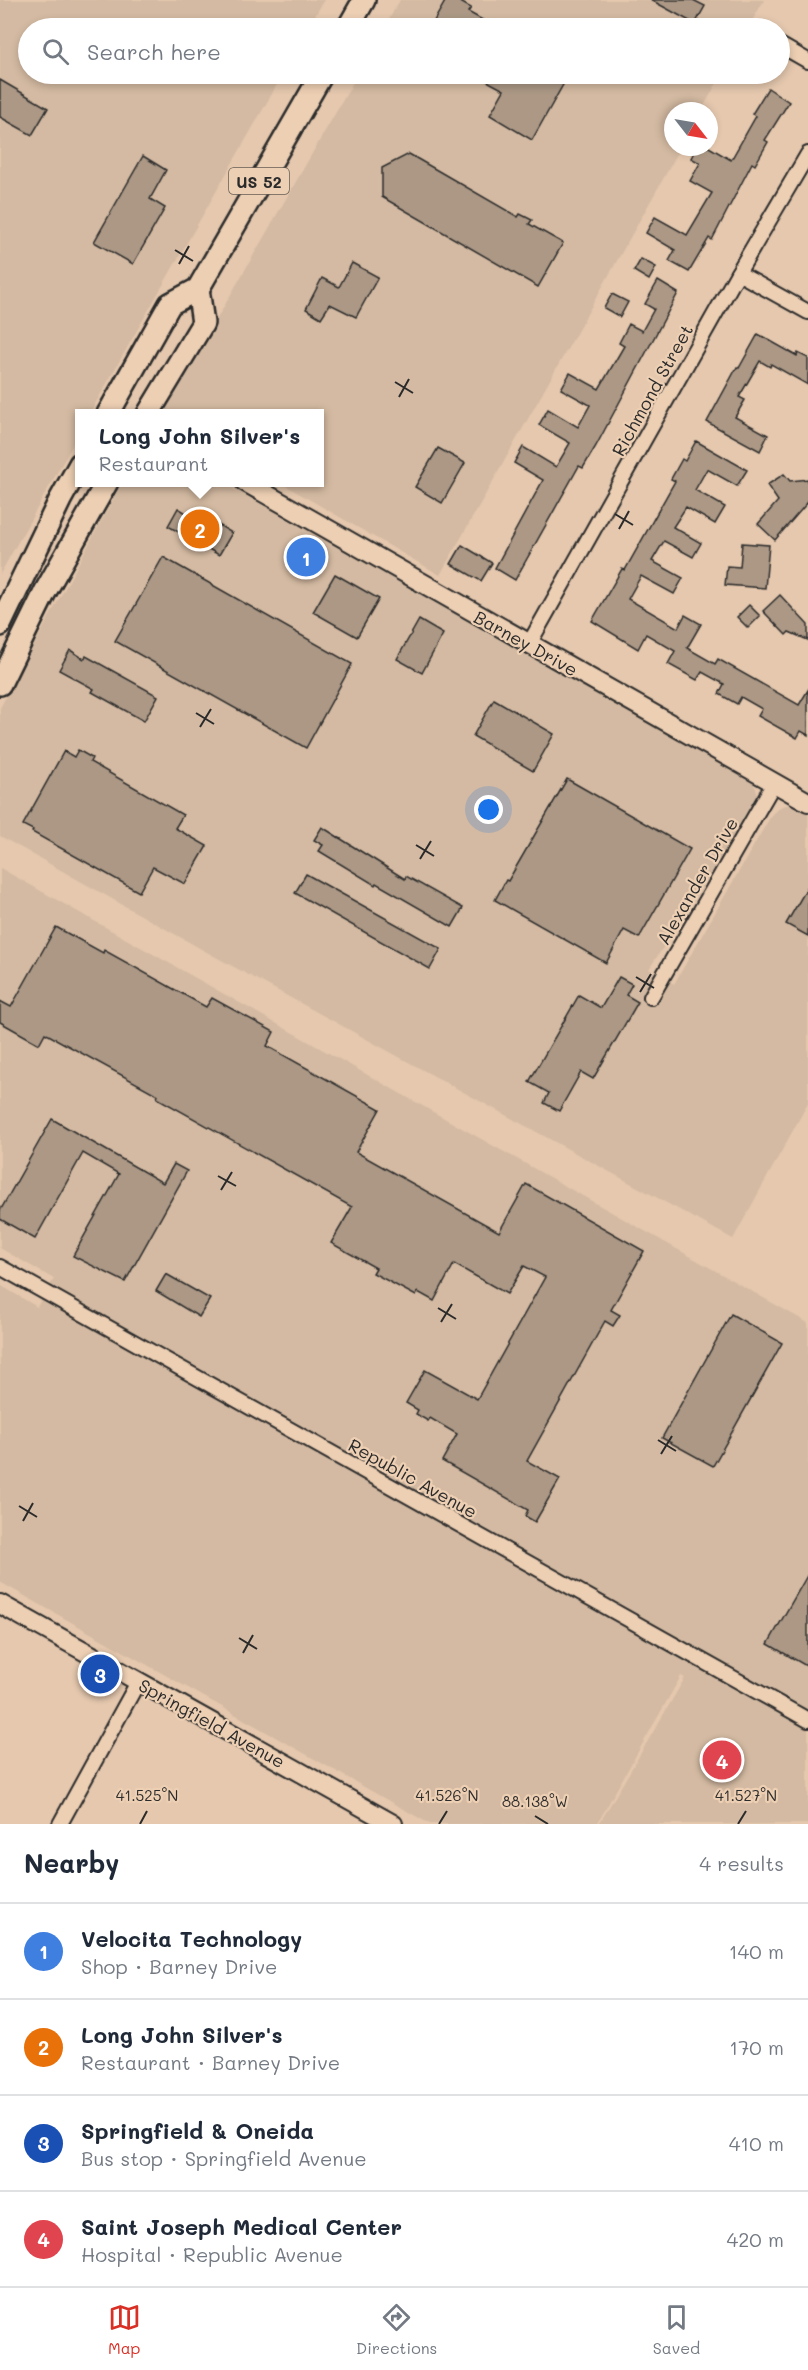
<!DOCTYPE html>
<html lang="en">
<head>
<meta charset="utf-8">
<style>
  :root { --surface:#fff; --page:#f2f2f3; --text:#1f2937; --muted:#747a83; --line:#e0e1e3; --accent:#d93025 }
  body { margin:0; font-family:Mali,sans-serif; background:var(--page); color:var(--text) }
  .compass { position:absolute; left:664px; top:102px; width:54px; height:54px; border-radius:50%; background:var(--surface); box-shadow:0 3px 9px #0003; rotate:121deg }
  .you { position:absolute; left:489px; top:810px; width:21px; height:21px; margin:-15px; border:4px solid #fff; border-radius:50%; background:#1a73e8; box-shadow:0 0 0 9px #1a73e833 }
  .badge { display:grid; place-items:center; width:39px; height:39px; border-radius:50%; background:var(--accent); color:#fff; font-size:20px; font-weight:700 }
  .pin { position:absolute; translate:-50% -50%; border:3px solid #fff; box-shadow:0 2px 6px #0006 }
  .popup { position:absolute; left:75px; top:409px; width:249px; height:78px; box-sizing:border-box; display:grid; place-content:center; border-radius:0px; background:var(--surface); filter:drop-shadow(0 2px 4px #0005); font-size:20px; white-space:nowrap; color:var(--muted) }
  .popup b { font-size:22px; color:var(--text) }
  .popup::after { content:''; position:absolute; left:50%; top:100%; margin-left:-12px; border:12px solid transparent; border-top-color:var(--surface) }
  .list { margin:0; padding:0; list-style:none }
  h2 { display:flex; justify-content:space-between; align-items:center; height:78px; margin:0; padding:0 24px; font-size:26px }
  h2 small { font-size:20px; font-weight:400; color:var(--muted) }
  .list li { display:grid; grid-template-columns:39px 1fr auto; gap:18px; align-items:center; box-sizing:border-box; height:96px; padding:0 24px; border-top:2px solid var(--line) }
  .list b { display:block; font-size:22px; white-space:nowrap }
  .list p { margin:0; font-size:20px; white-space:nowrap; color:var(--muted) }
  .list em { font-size:20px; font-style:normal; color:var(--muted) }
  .icon { flex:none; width:33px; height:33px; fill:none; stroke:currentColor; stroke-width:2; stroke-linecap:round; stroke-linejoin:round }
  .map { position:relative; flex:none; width:808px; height:1824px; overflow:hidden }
  .search { position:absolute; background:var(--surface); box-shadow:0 3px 9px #0003; left:18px; right:18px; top:18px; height:66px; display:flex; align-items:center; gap:15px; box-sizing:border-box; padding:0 21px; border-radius:33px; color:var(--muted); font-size:22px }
  .sheet { height:462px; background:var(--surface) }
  nav { display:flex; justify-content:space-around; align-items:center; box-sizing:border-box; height:84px; border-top:2px solid var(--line); background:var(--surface); font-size:16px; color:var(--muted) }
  nav a { display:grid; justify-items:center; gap:3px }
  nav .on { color:var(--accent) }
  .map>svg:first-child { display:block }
  .built { fill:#d4baa2 }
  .building { fill:#ac9885; stroke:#2b2b2b; stroke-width:1.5 }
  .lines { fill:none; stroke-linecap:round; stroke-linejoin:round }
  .street-casing { stroke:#2b2b2b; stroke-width:18 }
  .secondary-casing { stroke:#2b2b2b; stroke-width:22 }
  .primary-casing { stroke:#2b2b2b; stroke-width:26 }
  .street { stroke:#edcfb3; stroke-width:14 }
  .secondary { stroke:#edcfb3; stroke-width:18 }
  .primary { stroke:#edcfb3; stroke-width:21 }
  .ticks { fill:none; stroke:#2b2b2b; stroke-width:2 }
  .labels { text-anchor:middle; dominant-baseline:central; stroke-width:4.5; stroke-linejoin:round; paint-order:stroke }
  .shield { fill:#edcfb3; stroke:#655c54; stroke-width:1.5 }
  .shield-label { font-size:16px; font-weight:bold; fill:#2b2b2b }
  .street-label { font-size:18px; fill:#2b2b2b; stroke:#edcfb3 }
  .ticks-label { font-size:15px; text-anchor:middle; fill:#2b2b2b; stroke:#edcfb3; stroke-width:4.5; stroke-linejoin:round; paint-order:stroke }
</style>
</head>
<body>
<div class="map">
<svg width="808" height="1824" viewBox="0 0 808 1824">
  <rect width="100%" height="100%" fill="#e5c8ae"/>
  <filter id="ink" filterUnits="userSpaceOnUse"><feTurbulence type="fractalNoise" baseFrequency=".0167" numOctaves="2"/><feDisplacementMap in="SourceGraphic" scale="12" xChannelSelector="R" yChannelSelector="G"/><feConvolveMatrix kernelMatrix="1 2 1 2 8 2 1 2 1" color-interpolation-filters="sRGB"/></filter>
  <g filter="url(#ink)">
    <g class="built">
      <polygon points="0,0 324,0 308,28 28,28 28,74 283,74 90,413 80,414 80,432 0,574"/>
      <polygon points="400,0 764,0 748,28 384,28"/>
      <polygon points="358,74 722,74 701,111 673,111 673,147 681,147 440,575 281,483 320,482 320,414 162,414"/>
      <polygon points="122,483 223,483 751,779 756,789 757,802 649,969 674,984 772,814 782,806 793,804 808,813 808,1103 733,1239 205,951 0,836 0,708"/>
      <polygon points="0,868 808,1323 808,1824 599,1824 685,1678 681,1676 597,1824 430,1824 0,1582 0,1285 37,1307 54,1279 0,1248"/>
    </g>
    <g class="building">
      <polygon points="446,0 457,0 471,8 468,12 497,28 430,28"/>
      <polygon points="651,0 693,0 705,6 695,24"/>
      <polygon points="474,74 569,74 532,140 490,115 504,90"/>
      <polygon points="0,80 48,108 32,135 0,117"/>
      <polygon points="768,88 789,102 765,140 768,142 755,165 752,163 712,240 709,238 689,272 669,261 675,250 646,233 655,217 687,235 712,193 690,181 700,163 691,158 697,147 709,147 731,160 756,116 752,114"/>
      <polygon points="409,154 518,217 520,214 532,220 529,224 563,243 538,287 382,197 382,168"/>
      <polygon points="143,156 166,170 150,199 165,208 133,264 94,242"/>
      <polygon points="641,259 656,267 649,280 634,271"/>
      <polygon points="352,263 378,277 356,317 330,304 321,318 306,309 322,278 339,287"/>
      <polygon points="658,281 678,293 596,446 583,468 579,466 515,580 495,568 543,480 514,463 523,447 556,467 570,443 539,425 548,409 578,427 590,405 561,389 570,373 599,389 624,346 619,343 629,324 642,331 654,309 645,304"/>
      <polygon points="612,294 628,302 620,317 604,308"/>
      <polygon points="758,334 797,356 798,353 808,358 808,385 771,364 770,367 760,361 739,397 745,400 735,417 768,435 760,451 707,422 737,367 739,368"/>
      <polygon points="696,441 747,470 737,486 707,469 695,490 725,507 715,524 686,507 673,527 701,543 693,557 664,541 652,561 683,578 674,594 641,576 628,599 678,628 685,615 701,624 687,648 715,664 718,659 799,705 808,690 808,735 801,731 797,738 758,716 762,709 741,697 737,704 719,694 724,684 702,672 697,680 668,664 675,651 646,634 638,649 592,621 622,569 625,570 675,481 671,479 682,459 685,461"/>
      <polygon points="438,448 465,463 442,503 415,487"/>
      <polygon points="784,474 790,481 808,479 808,502 775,540 758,524 778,501 767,485"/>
      <polygon points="178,508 191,516 194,510 232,533 219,555 168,526"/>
      <polygon points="742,543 769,545 765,588 725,585 727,566 740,567"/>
      <polygon points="462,545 492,563 481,581 451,564"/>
      <polygon points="163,557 352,664 306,748 115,641"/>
      <polygon points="335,574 379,599 357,637 313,612"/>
      <polygon points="780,595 808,625 808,640 789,632 786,635 763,611"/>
      <polygon points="749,605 760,616 748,628 737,617"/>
      <polygon points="419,620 443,634 422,673 397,659"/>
      <polygon points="70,650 84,659 86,656 158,696 144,721 92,692 94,689 59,670"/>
      <polygon points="494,699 554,734 533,771 473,736"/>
      <polygon points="78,750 92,758 90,762 183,815 175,828 207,846 185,884 153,867 139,892 32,832 33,830 23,825 64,751 74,757"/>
      <polygon points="567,779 690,849 639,938 624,930 606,963 495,900 506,880 508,881"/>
      <polygon points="322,827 405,879 406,876 463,908 452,927 376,883 375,885 319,851 323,845 314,840"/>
      <polygon points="306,874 441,949 430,969 295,893"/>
      <polygon points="808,886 808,936 786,924"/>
      <polygon points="56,927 103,953 104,950 206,1007 212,998 274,1032 267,1046 380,1109 356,1152 499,1232 526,1184 644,1251 611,1310 620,1315 613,1326 605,1321 527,1461 560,1479 535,1522 525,1516 528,1510 442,1461 457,1434 430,1418 428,1421 416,1414 418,1410 406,1403 425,1370 477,1399 545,1277 524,1266 507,1294 454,1264 434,1301 418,1292 416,1296 373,1273 376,1268 331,1243 352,1207 157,1098 158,1095 45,1033 39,1044 0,1022 0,1001 11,1007"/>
      <polygon points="619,977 632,984 626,995 638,1002 593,1079 581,1072 559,1111 544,1103 549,1093 529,1082 579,995 601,1008"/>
      <polygon points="52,1119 163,1183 174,1164 187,1171 125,1282 73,1256 119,1174 83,1153 35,1239 0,1219 0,1211"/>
      <polygon points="166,1274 210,1299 199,1317 156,1291"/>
      <polygon points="731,1314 782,1343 713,1466 662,1438"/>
      <polygon points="808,1574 808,1667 768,1644"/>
    </g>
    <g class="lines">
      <defs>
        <g id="street">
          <polyline points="780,45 808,61"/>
          <polyline points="738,273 808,312"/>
          <polyline points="529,644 738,273 808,154"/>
          <polyline points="651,997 774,783"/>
          <polyline points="0,1267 808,1720"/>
          <polyline points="60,1824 138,1682"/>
        </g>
        <g id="secondary">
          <polyline points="245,482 808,802"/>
          <polyline points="0,1604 393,1824"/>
        </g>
        <g id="primary">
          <polyline points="348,28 364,0"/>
          <polyline points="108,414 170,304 198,289 322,74"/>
          <polyline points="148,414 203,323 198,289"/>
          <polyline points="0,625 60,500 80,464"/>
          <polyline points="0,684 45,592 107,482"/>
        </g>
      </defs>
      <use href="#street" class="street-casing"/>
      <use href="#secondary" class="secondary-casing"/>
      <use href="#primary" class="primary-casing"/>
      <use href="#street" class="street"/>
      <use href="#secondary" class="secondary"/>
      <use href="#primary" class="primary"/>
    </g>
  </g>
  <path class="ticks" d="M175,250L193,261M179,264L189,246M395,382L413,393M399,397L409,379M615,514L633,525M619,529L629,511M196,713L214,724M200,727L211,709M416,845L434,856M420,859L431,841M636,977L654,988M640,992L651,974M218,1176L236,1186M221,1190L232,1172M438,1308L456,1319M441,1322L452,1304M658,1440L676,1451M661,1454L672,1436M19,1506L37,1517M23,1521L33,1503M239,1638L257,1649M243,1653L253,1635M535,1816L548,1824M140,1824L147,1811M439,1824L447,1811M738,1824L746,1811"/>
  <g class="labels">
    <rect class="shield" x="229" y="168" width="60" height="26" rx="4.5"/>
    <g class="shield-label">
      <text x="259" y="181">US 52</text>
    </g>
    <g class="street-label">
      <text transform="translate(652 390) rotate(-61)">Richmond Street</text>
      <text transform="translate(526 643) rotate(29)">Barney Drive</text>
      <text transform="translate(697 881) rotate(-60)">Alexander Drive</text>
      <text transform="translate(413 1478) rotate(29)">Republic Avenue</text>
      <text transform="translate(212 1723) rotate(29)">Springfield Avenue</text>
    </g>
  </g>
  <g class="ticks-label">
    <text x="147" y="1801">41.525°N</text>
    <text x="447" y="1801">41.526°N</text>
    <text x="746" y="1801">41.527°N</text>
    <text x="535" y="1807">88.138°W</text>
  </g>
</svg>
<svg class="compass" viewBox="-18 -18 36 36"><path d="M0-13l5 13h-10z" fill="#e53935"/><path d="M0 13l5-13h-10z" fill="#747a83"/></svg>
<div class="you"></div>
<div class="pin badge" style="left:306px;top:557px;background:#3f7fe0">1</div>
<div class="pin badge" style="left:200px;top:529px;background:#e8710a">2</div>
<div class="popup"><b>Long John Silver's</b>Restaurant</div>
<div class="pin badge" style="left:100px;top:1674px;background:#1a4fb4">3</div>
<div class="pin badge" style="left:722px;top:1760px;background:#e0444e">4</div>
<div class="search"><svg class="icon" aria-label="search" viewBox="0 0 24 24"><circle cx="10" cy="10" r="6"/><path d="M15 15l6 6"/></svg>Search here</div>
</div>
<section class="sheet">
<h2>Nearby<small>4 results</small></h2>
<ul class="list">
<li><span class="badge" style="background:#3f7fe0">1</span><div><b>Velocita Technology</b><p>Shop · Barney Drive</p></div><em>140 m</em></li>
<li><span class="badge" style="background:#e8710a">2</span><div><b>Long John Silver's</b><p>Restaurant · Barney Drive</p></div><em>170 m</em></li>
<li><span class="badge" style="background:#1a4fb4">3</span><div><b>Springfield &amp; Oneida</b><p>Bus stop · Springfield Avenue</p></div><em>410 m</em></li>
<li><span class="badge" style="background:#e0444e">4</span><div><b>Saint Joseph Medical Center</b><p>Hospital · Republic Avenue</p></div><em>420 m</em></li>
</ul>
</section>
<nav>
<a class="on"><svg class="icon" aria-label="map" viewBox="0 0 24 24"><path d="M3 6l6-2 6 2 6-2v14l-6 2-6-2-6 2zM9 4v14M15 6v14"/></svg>Map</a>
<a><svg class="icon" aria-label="directions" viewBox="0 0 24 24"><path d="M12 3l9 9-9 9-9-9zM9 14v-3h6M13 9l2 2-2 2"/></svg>Directions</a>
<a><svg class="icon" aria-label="saved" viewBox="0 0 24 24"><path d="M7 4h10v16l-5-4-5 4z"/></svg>Saved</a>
</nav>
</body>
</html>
